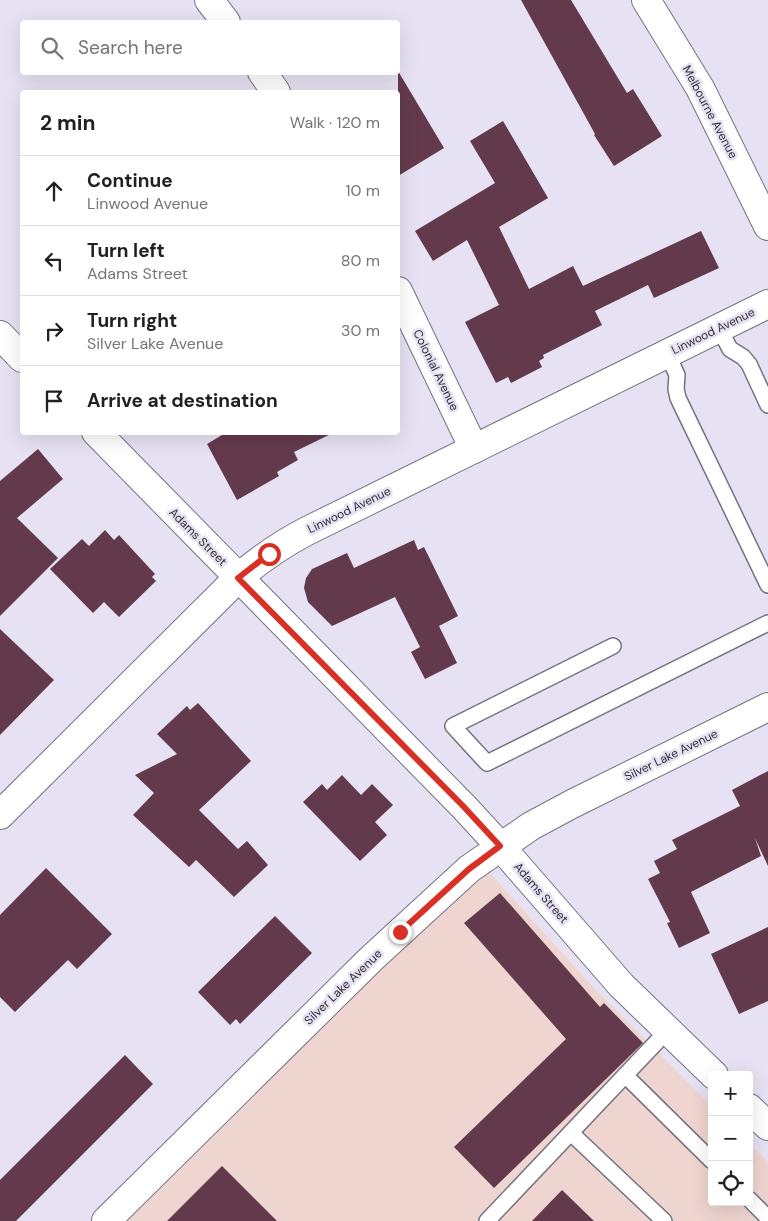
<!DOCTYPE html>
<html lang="en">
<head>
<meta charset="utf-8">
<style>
  :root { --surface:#fff; --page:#f2f2f2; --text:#202124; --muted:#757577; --line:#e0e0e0 }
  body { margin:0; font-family:"DM Sans",sans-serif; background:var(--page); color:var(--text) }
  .controls { position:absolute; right:15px; bottom:15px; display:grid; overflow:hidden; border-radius:5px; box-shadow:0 5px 20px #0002 }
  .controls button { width:45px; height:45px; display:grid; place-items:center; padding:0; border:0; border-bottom:1px solid var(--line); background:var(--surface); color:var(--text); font:25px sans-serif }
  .stop { position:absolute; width:15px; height:15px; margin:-11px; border:4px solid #d93025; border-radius:50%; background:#fff }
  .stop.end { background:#d93025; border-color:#fff; box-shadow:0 1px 5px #0008 }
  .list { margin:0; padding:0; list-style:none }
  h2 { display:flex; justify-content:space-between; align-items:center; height:65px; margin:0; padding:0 20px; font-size:21px }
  h2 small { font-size:16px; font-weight:400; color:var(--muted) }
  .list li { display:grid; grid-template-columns:32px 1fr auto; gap:15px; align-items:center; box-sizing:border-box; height:70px; padding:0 20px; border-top:1px solid var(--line) }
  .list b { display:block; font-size:19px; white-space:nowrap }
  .list p { margin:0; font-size:16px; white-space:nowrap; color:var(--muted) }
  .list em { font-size:16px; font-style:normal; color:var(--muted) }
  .icon { flex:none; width:28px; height:28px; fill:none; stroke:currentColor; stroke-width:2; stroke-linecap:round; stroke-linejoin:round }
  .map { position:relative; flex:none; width:768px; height:1221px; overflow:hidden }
  .search { position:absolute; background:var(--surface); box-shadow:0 5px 20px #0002; left:20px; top:20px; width:380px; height:55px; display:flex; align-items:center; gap:12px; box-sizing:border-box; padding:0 18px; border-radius:5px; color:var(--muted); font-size:19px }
  .panel { position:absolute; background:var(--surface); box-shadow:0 5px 20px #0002; left:20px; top:90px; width:380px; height:345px; border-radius:5px }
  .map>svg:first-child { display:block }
  .industrial { fill:#efd5cf }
  .building { fill:#633a4c }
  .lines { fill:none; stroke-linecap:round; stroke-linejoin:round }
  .service-casing { stroke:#767381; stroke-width:18 }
  .minor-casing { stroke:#767381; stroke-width:30 }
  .tertiary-casing { stroke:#767381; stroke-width:30 }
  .service { stroke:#fff; stroke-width:15 }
  .minor { stroke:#fff; stroke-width:28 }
  .tertiary { stroke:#fff; stroke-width:28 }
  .route { stroke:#d93025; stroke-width:6 }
  .labels { text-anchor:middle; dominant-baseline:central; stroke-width:5; stroke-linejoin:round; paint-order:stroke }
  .street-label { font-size:12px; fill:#2e2c32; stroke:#e7e2f3 }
</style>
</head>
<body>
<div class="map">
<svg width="768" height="1221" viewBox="0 0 768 1221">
  <rect width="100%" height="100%" fill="#e7e2f3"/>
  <polygon class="industrial" points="479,861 595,989 712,1106 712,1202 749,1202 749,1143 768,1162 768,1221 109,1221"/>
  <g class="building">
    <polygon points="521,0 571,0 627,93 633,89 662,136 614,166 594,135 595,134"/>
    <polygon points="398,71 444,148 398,176"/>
    <polygon points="503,121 548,198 499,227 529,289 573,266 583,286 701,231 719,268 654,298 648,285 595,311 602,325 543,355 544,358 539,361 542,367 511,383 508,377 496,383 465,322 499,305 467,240 433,261 415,231 495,183 470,141"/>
    <polygon points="227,432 335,432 294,452 298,460 277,472 279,476 237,500 207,444"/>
    <polygon points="38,449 63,479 17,518 58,558 0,616 0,481"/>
    <polygon points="105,530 114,540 119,535 155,574 152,577 156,581 119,617 104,602 93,613 50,569 82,539 89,546"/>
    <polygon points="414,540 418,550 424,547 458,616 439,626 457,663 425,679 411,652 420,647 395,597 332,626 308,602 304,588 306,578 312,569 347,553 354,568"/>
    <polygon points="0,629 54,680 0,735"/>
    <polygon points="198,703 251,761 199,810 238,849 247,841 268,865 234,897 196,860 189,867 133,815 154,793 135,775 177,754 157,734 187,706 190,710"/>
    <polygon points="768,771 768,866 755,838 761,856 691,892 710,933 679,948 667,923 670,922 648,879 660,873 654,861 677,849 672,840 740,806 732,790"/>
    <polygon points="342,775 361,795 372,784 393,805 375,822 387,835 360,861 303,802 322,784 327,790"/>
    <polygon points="46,868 112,934 77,969 68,960 15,1012 0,997 0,915"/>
    <polygon points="500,893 600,1007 604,1003 643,1043 494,1188 454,1147 566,1039 464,923"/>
    <polygon points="275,916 312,953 240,1024 236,1019 230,1025 198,992"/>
    <polygon points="768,927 768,1001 739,1014 711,954"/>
    <polygon points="125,1055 153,1084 16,1221 0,1221 0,1180"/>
    <polygon points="222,1166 277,1221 167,1221"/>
    <polygon points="562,1190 594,1221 532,1221"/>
  </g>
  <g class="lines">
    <defs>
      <g id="service">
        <polyline points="719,328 730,349 743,357 749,364 768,405"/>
        <polyline points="667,353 677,375 676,389 678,398 768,585"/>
        <polyline points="613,646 453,726 487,763 768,623"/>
        <polyline points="626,1076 712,1161"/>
        <polyline points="571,1133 664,1221"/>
        <polyline points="749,1199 768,1218"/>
        <polyline points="487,1221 667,1031"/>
      </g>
      <g id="minor">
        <polyline points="209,0 226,22"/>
        <polyline points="646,0 700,88 768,226"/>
        <polyline points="262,72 276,92"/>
        <polyline points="398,291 474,449"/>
        <path d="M0,815L238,578C260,559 282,544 307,531L768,304"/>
        <polyline points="106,1221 371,959 469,869 531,826 572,804 768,707"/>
      </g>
      <g id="tertiary">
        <polyline points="0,335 22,358"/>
        <polyline points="96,432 464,807 500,846 621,985 714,1075"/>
        <polyline points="749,1108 768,1126"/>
      </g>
    </defs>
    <use href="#service" class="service-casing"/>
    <use href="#minor" class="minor-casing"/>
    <use href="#tertiary" class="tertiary-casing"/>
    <use href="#service" class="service"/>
    <use href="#minor" class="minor"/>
    <use href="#tertiary" class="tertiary"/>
  </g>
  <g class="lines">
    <polyline class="route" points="269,554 238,578 464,807 500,846 469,869 400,932"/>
  </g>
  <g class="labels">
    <g class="street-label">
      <text transform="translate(710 112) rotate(62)">Melbourne Avenue</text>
      <text transform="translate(713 331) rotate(-26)">Linwood Avenue</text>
      <text transform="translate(436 370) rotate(64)">Colonial Avenue</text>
      <text transform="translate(349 510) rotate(-26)">Linwood Avenue</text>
      <text transform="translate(198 537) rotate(45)">Adams Street</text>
      <text transform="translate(671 755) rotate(-26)">Silver Lake Avenue</text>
      <text transform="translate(541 893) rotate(49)">Adams Street</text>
      <text transform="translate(343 987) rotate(-44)">Silver Lake Avenue</text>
    </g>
  </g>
</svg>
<div class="controls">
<button>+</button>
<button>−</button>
<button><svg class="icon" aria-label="locate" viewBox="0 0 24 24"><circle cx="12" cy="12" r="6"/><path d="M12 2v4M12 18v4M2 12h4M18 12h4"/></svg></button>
</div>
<div class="stop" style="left:269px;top:554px"></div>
<div class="stop end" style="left:400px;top:932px"></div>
<div class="search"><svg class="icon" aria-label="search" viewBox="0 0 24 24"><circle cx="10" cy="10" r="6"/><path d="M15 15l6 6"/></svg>Search here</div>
<section class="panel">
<h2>2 min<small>Walk · 120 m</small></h2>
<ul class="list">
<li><svg class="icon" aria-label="ahead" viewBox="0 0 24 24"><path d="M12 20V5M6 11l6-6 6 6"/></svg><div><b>Continue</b><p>Linwood Avenue</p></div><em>10 m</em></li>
<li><svg class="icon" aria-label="left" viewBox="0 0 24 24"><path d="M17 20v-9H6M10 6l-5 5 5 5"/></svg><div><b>Turn left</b><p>Adams Street</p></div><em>80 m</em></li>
<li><svg class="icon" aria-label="right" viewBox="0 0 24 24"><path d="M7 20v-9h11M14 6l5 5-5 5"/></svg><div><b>Turn right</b><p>Silver Lake Avenue</p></div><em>30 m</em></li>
<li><svg class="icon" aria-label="arrive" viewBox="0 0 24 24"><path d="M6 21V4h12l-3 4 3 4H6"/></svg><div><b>Arrive at destination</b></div></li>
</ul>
</section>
</div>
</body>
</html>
